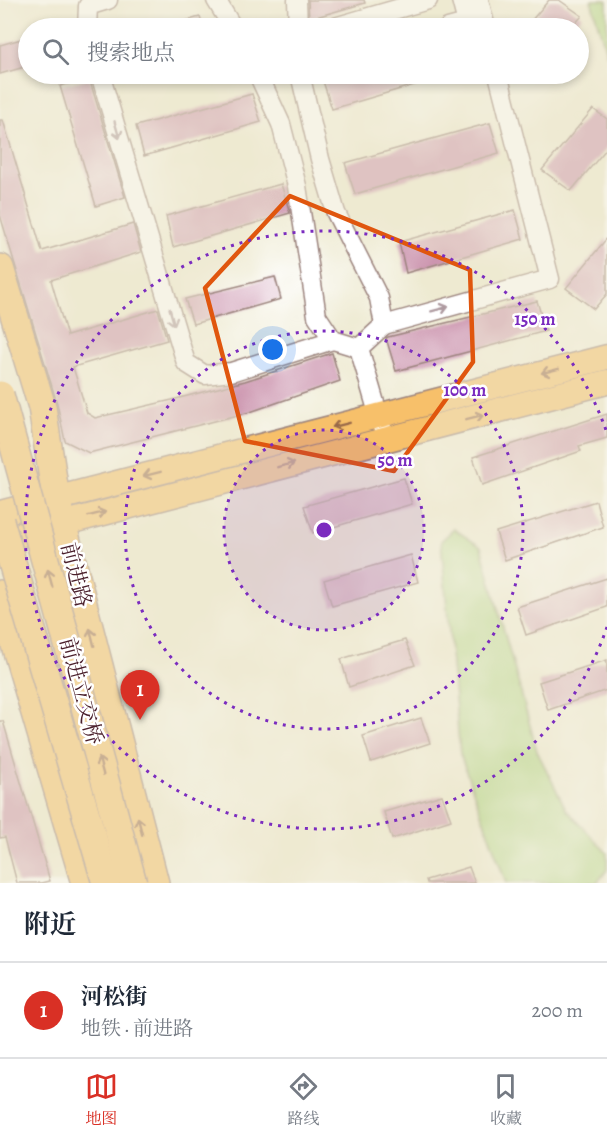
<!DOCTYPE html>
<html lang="zh">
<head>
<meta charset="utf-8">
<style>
  :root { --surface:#fff; --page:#f6f6f7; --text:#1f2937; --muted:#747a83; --line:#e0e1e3; --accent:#d93025 }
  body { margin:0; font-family:Alegreya,"Noto Serif SC",serif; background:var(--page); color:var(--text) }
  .you { position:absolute; left:273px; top:350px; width:21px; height:21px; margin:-15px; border:4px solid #fff; border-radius:50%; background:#1a73e8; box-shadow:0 0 0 9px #1a73e833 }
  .badge { display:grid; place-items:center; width:39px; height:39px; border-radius:50%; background:var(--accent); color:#fff; font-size:20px; font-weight:700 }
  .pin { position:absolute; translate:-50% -50px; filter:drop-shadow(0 2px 3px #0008) }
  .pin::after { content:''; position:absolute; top:32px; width:21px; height:18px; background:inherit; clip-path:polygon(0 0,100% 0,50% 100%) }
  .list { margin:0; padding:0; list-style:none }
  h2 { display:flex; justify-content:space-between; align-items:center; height:78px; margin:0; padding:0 24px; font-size:26px }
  h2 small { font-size:20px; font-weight:400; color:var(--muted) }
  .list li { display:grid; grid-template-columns:39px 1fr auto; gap:18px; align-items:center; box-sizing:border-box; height:96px; padding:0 24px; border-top:2px solid var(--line) }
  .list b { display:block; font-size:22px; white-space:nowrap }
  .list p { margin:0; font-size:20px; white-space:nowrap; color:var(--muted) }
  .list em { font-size:20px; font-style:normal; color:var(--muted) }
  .icon { flex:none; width:33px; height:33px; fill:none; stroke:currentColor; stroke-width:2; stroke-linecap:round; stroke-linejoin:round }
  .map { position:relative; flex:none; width:607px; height:883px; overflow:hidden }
  .search { position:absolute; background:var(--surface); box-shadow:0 3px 9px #0003; left:18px; right:18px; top:18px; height:66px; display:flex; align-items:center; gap:15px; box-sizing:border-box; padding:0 21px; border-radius:33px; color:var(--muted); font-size:22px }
  .sheet { height:174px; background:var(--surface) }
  nav { display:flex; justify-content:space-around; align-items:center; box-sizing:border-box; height:84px; border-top:2px solid var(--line); background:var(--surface); font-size:16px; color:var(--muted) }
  nav a { display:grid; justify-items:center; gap:3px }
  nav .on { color:var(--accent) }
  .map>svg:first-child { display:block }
  .green { fill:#abd37f; stroke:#7a7955; stroke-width:1.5 }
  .building { fill:#cc95af }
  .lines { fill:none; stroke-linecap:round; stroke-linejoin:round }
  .minor-casing { stroke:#9c847e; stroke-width:21 }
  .major-casing { stroke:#9c847e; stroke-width:27 }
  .highway-casing { stroke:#9c847e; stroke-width:30 }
  .minor { stroke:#fff; stroke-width:18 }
  .major { stroke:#f7c06b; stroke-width:24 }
  .highway { stroke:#f7c06b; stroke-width:27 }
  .highway-bridge-casing { stroke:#9c847e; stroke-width:30; stroke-linecap:butt }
  .highway-bridge { stroke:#f7c06b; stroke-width:27 }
  .oneway { stroke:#ae9aa0 }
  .oneway2 { stroke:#986748 }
  .marked { fill:none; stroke:#e0560e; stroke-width:4.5; stroke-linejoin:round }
  .ring { fill:none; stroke:#7b2cbf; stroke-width:3; stroke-dasharray:3 6 }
  .labels { text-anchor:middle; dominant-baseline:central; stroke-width:5; stroke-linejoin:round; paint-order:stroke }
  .street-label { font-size:22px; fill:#4a1f2b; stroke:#fff }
  .centre { fill:#7b2cbf; stroke:#fff; stroke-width:3 }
  .ring-label { font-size:18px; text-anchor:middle; font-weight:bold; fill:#7b2cbf; stroke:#fff; stroke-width:5; stroke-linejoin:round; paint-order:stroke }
</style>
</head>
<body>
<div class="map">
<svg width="607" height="883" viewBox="0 0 607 883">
  <rect width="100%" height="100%" fill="#fff"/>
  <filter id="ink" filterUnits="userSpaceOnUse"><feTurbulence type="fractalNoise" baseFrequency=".0167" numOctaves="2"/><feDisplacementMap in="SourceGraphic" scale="12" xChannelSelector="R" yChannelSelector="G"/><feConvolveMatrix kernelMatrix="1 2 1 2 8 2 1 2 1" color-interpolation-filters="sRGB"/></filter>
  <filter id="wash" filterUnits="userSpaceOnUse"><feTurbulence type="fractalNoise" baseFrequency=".008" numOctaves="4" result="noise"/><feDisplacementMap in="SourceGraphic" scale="24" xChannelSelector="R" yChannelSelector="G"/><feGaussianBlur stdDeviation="1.35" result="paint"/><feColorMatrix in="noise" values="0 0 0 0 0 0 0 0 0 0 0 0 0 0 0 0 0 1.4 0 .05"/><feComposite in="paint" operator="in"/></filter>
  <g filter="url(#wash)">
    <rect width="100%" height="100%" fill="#eeead1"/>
    <g class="green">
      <polygon points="591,0 607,0 607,55"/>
      <polygon points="454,529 481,547 537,751 566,809 607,853 607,870 597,883 506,883 460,754 441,541"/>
    </g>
    <g id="blocks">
      <g class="building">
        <polygon points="308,0 364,0 365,3 309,19"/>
        <polygon points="549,0 559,0 582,16 571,28 525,28"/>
        <polygon points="200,17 203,28 170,28 170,25"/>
        <polygon points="28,37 28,66 0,74 0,45"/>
        <polygon points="338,74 444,74 445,76 332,109 322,78"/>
        <polygon points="89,78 125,197 96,206 60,86"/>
        <polygon points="252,94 261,122 144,156 136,126"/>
        <polygon points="593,109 607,119 607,148 571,191 542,170"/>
        <polygon points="0,120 3,120 42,251 133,224 141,252 51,280 67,336 158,309 167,340 73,367 87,413 95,418 172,400 245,381 332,353 340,381 250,412 89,453 65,441 57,403 0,215"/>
        <polygon points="490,123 499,153 355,194 345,163"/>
        <polygon points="281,184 290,213 173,247 166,216"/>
        <polygon points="515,210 523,239 406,273 399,242"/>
        <polygon points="607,238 607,294 594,309 566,288"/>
        <polygon points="275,277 281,299 193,324 185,299"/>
        <polygon points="537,301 546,331 396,371 386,338 388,337"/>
        <polygon points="607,414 607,438 579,446 581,451 482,485 473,457"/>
        <polygon points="404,478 412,504 313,533 304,506"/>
        <polygon points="596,501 603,527 505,560 496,532"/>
        <polygon points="411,555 418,582 332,606 324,580"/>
        <polygon points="607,578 607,607 526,635 517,607"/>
        <polygon points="405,640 415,665 349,687 341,659"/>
        <polygon points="607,660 607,690 548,710 539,682"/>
        <polygon points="421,718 430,743 371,762 363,736"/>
        <polygon points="0,721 3,721 50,881 42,883 17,883 5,837 0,838"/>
        <polygon points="442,795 451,820 392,839 384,812"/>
        <polygon points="469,867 475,883 427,883 426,880"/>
      </g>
    </g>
  </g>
  <g filter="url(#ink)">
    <use href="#blocks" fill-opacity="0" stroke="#9c847e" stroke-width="1.5"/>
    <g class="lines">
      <defs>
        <g id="minor">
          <polyline points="216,0 233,28"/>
          <polyline points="297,0 298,28"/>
          <polyline points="479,0 486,28"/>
          <polyline points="87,28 88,6 108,0"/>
          <polyline points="331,28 428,0"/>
          <polyline points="448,28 467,23 461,0"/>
          <polyline points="100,74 186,363 205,375 231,372 333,340"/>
          <polyline points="258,74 281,124 297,186 317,316 333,340 359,348"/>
          <polyline points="300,74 320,159 336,213 379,298 384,325 359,348"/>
          <polyline points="384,325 550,279 498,74"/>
          <polyline points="359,348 382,427"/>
        </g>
        <g id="major">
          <polyline points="0,513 607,357"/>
          <polyline points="0,540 607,382"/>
        </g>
        <g id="highway">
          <polyline points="0,268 42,407 56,499 155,883"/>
          <polyline points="0,594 85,883"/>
        </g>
      </defs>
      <use href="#minor" class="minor-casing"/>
      <use href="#major" class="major-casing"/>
      <use href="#highway" class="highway-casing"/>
      <use href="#minor" class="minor"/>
      <use href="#major" class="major"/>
      <use href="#highway" class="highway"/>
      <defs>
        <g id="highway-bridge">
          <polyline points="0,395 133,883"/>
          <polyline points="0,521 106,883"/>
        </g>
      </defs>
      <use href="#highway-bridge" class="highway-bridge-casing"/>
      <use href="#highway-bridge" class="highway-bridge"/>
    </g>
    <defs><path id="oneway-shaft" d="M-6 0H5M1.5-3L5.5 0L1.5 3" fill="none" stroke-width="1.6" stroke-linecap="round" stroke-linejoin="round" transform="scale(1.5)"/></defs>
    <g class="oneway">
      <use href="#oneway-shaft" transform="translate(117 130) rotate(74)"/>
      <use href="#oneway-shaft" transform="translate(440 309) rotate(-15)"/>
      <use href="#oneway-shaft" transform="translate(172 317) rotate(74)"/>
    </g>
    <g class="oneway2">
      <use href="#oneway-shaft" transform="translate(550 371) rotate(166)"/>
      <use href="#oneway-shaft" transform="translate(475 417) rotate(-14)"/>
      <use href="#oneway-shaft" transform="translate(341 425) rotate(166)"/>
      <use href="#oneway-shaft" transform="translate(286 465) rotate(-14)"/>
      <use href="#oneway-shaft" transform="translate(152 474) rotate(166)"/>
      <use href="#oneway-shaft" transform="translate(97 514) rotate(-14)"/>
      <use href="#oneway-shaft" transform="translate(50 578) rotate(-105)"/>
      <use href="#oneway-shaft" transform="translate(92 637) rotate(-104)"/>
      <use href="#oneway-shaft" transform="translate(101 766) rotate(-105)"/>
      <use href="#oneway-shaft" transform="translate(140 826) rotate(-104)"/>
    </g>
  </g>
  <path d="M0 0H607V883H0ZM290,196L470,270L473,362L394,471L245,441L205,288Z" fill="#eeead1" fill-opacity=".55" fill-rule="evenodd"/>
  <path class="marked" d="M290,196L470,270L473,362L394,471L245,441L205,288Z"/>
  <circle cx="324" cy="530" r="100" fill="#7b2cbf" fill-opacity=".12"/>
  <g class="ring">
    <circle cx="324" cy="530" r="100"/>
    <circle cx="324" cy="530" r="199"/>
    <path d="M607 627A299 299 0 1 1 607 433"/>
  </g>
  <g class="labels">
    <g class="street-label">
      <text transform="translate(76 575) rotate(76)">前进路</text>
      <text transform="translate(81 691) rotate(75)">前进立交桥</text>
    </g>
  </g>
  <circle cx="324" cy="530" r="9" class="centre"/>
  <g class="ring-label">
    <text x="535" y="325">150 m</text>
    <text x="465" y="396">100 m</text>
    <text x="395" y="466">50 m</text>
  </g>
</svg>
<div class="you"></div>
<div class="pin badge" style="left:140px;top:720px">1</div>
<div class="search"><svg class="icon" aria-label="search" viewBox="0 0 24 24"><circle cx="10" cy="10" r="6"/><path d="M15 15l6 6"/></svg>搜索地点</div>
</div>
<section class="sheet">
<h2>附近<small></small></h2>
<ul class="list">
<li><span class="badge">1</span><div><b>河松街</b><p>地铁 · 前进路</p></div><em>200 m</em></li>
</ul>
</section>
<nav>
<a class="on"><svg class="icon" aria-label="map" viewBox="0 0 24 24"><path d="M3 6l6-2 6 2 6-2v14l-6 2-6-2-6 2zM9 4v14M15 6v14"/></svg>地图</a>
<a><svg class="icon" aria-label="directions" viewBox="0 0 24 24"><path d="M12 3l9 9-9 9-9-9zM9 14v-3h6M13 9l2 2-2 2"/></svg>路线</a>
<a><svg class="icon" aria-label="saved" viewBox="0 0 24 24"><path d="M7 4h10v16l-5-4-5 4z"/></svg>收藏</a>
</nav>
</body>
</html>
